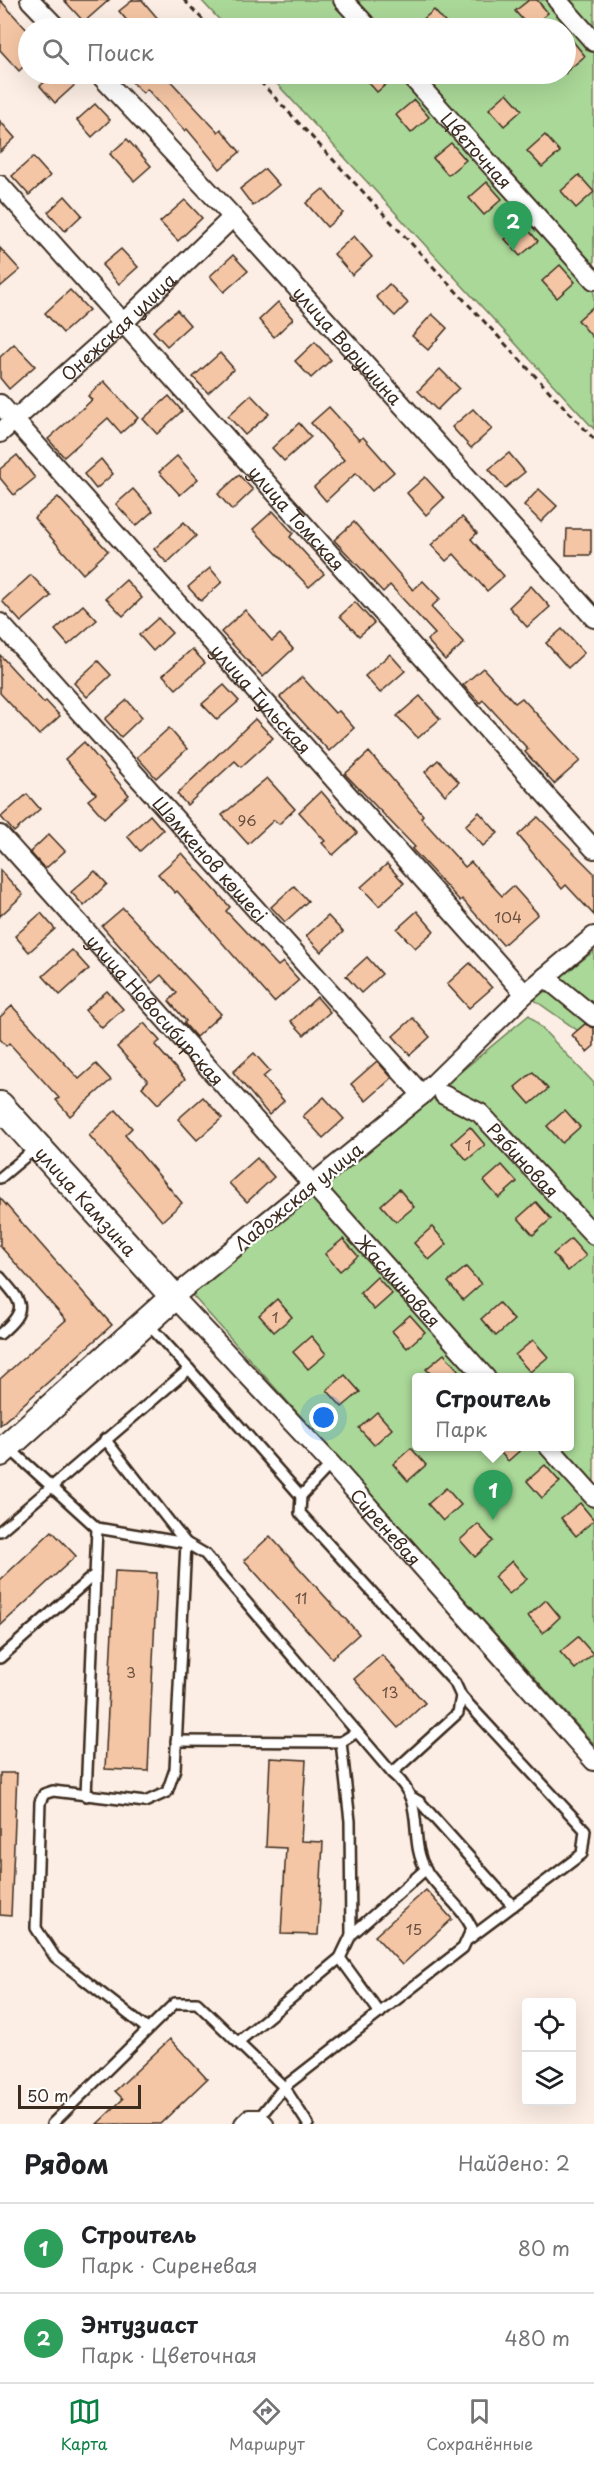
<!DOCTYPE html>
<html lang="ru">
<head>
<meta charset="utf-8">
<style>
  :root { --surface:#fff; --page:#f6f6f6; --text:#202124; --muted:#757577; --line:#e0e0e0; --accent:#0b8043 }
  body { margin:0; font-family:"Playpen Sans",sans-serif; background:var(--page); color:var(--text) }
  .controls { position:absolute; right:18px; bottom:18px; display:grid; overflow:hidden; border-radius:6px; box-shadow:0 6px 24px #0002 }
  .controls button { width:54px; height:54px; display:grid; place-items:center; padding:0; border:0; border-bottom:2px solid var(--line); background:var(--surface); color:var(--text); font:30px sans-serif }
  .scale { position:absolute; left:18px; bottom:15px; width:123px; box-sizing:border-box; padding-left:6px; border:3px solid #3b2a1e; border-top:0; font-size:16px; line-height:21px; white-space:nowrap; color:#3b2a1e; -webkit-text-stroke:4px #fff; paint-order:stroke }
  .you { position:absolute; left:324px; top:1418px; width:21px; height:21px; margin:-15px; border:4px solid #fff; border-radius:50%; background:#1a73e8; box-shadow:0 0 0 9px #1a73e833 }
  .badge { display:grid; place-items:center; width:39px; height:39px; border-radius:50%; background:var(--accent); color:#fff; font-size:20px; font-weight:700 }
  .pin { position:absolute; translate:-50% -50px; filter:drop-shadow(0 2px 3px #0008) }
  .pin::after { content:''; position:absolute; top:32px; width:21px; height:18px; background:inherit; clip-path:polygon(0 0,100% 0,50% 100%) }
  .popup { position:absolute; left:412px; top:1373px; width:162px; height:78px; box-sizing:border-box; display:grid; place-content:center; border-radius:6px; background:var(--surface); filter:drop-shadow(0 2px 4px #0005); font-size:20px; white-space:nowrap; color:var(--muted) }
  .popup b { font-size:22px; color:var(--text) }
  .popup::after { content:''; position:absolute; left:50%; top:100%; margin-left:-12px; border:12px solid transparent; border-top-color:var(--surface) }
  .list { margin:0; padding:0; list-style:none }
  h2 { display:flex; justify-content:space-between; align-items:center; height:78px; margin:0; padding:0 24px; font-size:26px }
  h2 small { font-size:20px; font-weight:400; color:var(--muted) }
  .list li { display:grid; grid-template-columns:39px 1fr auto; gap:18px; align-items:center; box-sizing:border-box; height:90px; padding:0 24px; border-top:2px solid var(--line) }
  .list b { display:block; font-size:22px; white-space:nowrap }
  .list p { margin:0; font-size:20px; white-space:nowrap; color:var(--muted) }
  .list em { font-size:20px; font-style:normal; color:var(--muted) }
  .icon { flex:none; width:33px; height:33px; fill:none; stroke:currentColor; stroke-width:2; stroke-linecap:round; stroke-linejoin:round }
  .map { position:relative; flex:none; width:594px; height:2124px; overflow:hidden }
  .search { position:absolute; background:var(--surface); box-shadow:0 6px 24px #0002; left:18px; right:18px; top:18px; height:66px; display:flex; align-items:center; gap:15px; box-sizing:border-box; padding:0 21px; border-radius:33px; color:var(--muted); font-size:22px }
  .sheet { height:258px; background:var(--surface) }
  nav { display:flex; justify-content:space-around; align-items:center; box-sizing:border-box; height:84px; border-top:2px solid var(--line); background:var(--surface); font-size:16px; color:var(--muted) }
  nav a { display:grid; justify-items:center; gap:3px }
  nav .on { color:var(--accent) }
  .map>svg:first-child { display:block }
  .green { fill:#aad898; stroke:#72815b; stroke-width:1.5; fill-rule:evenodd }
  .building { fill:#f5c6a5; stroke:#3b2a1e; stroke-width:1.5 }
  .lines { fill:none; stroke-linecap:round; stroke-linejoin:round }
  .service-casing { stroke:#3b2a1e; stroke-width:14 }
  .minor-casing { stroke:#3b2a1e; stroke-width:22 }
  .secondary-casing { stroke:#3b2a1e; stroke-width:30 }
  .path { stroke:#3b2a1e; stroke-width:3; stroke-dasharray:6 4.5; stroke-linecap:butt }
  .service { stroke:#fff; stroke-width:9 }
  .minor { stroke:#fff; stroke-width:18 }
  .secondary { stroke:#fff; stroke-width:26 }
  .labels { text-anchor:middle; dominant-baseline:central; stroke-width:4.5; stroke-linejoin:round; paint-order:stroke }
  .number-label { font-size:15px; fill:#6a5140 }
  .street-label { font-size:18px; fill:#3b2a1e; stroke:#fff }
</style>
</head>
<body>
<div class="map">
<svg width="594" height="2124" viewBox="0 0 594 2124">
  <rect width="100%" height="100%" fill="#fceee4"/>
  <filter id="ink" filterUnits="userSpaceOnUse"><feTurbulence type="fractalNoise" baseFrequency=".0167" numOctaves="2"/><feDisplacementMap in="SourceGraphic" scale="12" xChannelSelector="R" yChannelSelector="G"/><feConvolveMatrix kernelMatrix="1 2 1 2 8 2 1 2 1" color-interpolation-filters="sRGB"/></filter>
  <g filter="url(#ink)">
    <g class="green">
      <polygon points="201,0 594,0 594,429 268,74 566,74 566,28 227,28"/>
      <polygon points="594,951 594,1042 533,999"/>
      <path d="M529,1015L594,1083V1744L192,1295ZM416,1378H570V1446H416Z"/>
    </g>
    <g class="building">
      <polygon points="0,0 28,31 28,62 19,71 0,50"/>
      <polygon points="64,0 109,0 84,22"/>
      <polygon points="133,0 142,0 166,28 133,28 119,11"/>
      <polygon points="529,0 537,0 548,13 530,28 515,11"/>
      <polygon points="434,10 450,28 413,28"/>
      <polygon points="566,33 585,56 566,72"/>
      <polygon points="54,74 68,74 77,83 55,103 40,86"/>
      <polygon points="124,74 164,74 218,132 221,129 240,152 220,169 187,129 185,131 147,89 143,93"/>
      <polygon points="361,74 398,74 377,92"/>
      <polygon points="507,93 522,110 504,126 489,109"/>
      <polygon points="414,100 429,117 411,133 396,115"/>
      <polygon points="95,104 110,120 92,137 77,120"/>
      <polygon points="0,121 15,138 0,152"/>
      <polygon points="545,135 560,152 542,167 527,151"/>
      <polygon points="127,139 151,166 134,181 110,154"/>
      <polygon points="451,143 466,160 448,175 433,158"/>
      <polygon points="33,157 50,176 29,195 12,176"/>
      <polygon points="265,169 279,185 253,206 240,189"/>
      <polygon points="579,175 594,192 576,208 561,191"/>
      <polygon points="487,182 502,199 484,215 469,198"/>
      <polygon points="323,189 343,213 327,227 306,203"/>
      <polygon points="65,196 82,215 65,231 48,212"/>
      <polygon points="185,200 202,218 178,241 160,222"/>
      <polygon points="523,224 538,241 520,256 505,239"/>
      <polygon points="354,236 372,257 352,275 334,254"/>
      <polygon points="0,248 20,270 0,287"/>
      <polygon points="121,249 138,267 119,284 102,265"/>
      <polygon points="233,255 248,271 224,292 210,276"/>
      <polygon points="560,265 575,282 557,298 542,281"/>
      <polygon points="389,284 408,303 395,316 376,297"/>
      <polygon points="70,290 89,310 63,333 45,313"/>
      <polygon points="278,302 293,319 274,337 259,320"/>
      <polygon points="594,306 594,339 578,320"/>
      <polygon points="177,310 190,325 167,346 153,331"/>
      <polygon points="432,314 447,328 428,350 412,336"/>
      <polygon points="315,342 331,360 311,378 295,361"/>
      <polygon points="14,344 35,366 9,389 0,378 0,357"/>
      <polygon points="220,353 234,369 208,393 193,377"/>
      <polygon points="440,369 459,388 437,410 418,391"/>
      <polygon points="104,381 138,418 121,433 108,418 64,457 48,439 92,400 88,396"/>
      <polygon points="251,395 269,414 245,435 228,416"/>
      <polygon points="169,396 182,411 157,434 143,419"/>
      <polygon points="329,407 359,440 363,437 394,472 372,491 356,473 326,501 314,487 344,460 311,423"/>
      <polygon points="473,409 492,429 471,448 452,427"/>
      <polygon points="299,423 311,437 284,461 272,448"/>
      <polygon points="509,453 525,472 505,488 489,469"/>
      <polygon points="17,455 35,478 14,495 0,478 0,469"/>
      <polygon points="177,456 198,479 180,495 159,472"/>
      <polygon points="101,459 113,474 96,489 84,474"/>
      <polygon points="239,475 253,490 232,510 218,494"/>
      <polygon points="425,477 444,498 426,515 407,493"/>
      <polygon points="133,489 153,511 136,526 116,504"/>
      <polygon points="539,489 557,506 541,522 524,505"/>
      <polygon points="58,497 108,551 83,574 34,518"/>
      <polygon points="273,511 293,533 290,537 324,574 309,587 253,529"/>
      <polygon points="462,517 477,533 471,539 504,576 487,591 454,554 446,561 431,545"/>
      <polygon points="184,522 196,536 167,563 154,549"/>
      <polygon points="354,522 413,590 423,581 440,599 431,607 464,643 445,660 427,640 435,634 390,585 383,592 334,540"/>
      <polygon points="567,529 591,529 591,555 566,555"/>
      <polygon points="210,568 222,582 201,601 188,587"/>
      <polygon points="31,575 51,596 21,622 2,601"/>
      <polygon points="126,580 142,598 123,616 106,598"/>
      <polygon points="531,586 550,607 527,627 509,607"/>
      <polygon points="355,602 374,623 359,636 340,616"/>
      <polygon points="83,605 97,620 68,645 55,630"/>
      <polygon points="245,610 272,641 280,634 293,649 263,677 221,632"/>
      <polygon points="158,618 172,633 153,651 139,635"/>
      <polygon points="562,629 584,653 568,668 546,643"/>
      <polygon points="192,649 205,663 176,689 163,675"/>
      <polygon points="390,654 405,671 380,693 365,676"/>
      <polygon points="0,655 44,703 46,701 60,716 39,735 0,693"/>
      <polygon points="98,661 111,675 87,697 74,683"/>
      <polygon points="483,668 515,703 522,698 580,761 554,784 525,752 528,749 483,700 480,703 463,685"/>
      <polygon points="302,677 335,713 339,711 354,728 329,751 280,697"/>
      <polygon points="224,685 239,701 217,720 202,704"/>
      <polygon points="420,696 440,719 418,738 397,716"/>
      <polygon points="127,700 142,717 121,737 105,719"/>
      <polygon points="255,719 273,738 241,767 235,761 187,805 177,794"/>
      <polygon points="169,728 187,749 156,778 137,757"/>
      <polygon points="84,742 129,795 104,818 88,800 96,794 65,759"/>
      <polygon points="369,752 423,815 421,818 465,867 471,862 502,896 513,886 538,914 503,945 462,899 460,901 412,849 415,847 345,774"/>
      <polygon points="438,760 459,782 445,795 425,772"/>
      <polygon points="267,778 295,809 279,824 274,820 248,844 222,815"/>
      <polygon points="321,791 357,833 333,855 322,843 325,841 299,812"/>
      <polygon points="27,794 40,809 14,832 1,817"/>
      <polygon points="479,812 498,833 483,846 465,826"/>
      <polygon points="150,815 163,830 140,851 127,836"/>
      <polygon points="538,817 594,873 594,915 566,885 562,889 518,835"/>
      <polygon points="49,834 65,851 45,869 30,852"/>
      <polygon points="182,853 230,907 226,911 278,966 283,962 299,980 274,1002 177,891 175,893 158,874"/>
      <polygon points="387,864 404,883 379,906 361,887"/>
      <polygon points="0,870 23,895 0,916"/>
      <polygon points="95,871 107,884 84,906 71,892"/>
      <polygon points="294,886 308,901 285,922 271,907"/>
      <polygon points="123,908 221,1014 196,1037 184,1023 186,1021 169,1001 177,993 161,975 152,983 102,926"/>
      <polygon points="417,911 434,931 415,948 397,929"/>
      <polygon points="41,913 55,929 29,952 15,936"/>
      <polygon points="328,916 343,932 321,952 306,936"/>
      <polygon points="72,950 89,969 60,995 43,976"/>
      <polygon points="367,957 382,974 361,993 346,976"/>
      <polygon points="470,963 492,988 469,1008 447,984"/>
      <polygon points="107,991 123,1009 102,1028 85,1010"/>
      <polygon points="317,997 330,1012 304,1035 291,1021"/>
      <polygon points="12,1006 79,1079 96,1064 111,1080 70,1116 56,1100 59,1098 9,1043 6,1046 0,1039 0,1017"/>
      <polygon points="413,1018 430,1037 410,1055 393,1036"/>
      <polygon points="144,1023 160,1041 155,1045 185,1079 158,1104 142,1087 148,1081 117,1047"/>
      <polygon points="585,1024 594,1028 594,1046 587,1052 572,1035"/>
      <polygon points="254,1053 270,1071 263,1077 284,1101 269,1115 233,1072"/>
      <polygon points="377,1061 392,1078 366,1101 351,1084"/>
      <polygon points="533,1072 548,1089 530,1104 515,1087"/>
      <polygon points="203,1097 222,1118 197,1140 178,1119"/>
      <polygon points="324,1097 344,1119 323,1138 303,1116"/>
      <polygon points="116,1110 132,1128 125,1135 182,1203 162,1221 89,1135"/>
      <polygon points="565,1110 580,1127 562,1143 547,1126"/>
      <polygon points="470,1127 485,1145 467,1160 452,1143"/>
      <polygon points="257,1158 274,1177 247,1202 229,1183"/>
      <polygon points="502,1165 517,1182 499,1198 484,1181"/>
      <polygon points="399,1189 414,1207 396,1222 381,1205"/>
      <polygon points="0,1198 112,1325 0,1425 0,1379 66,1320 0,1246"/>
      <polygon points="536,1202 551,1219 533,1235 518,1218"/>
      <polygon points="432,1227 447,1244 429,1260 414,1243"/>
      <polygon points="343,1239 358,1256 340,1271 325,1254"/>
      <polygon points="571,1239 586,1256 568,1271 553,1254"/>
      <polygon points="466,1267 481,1284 463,1300 448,1282"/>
      <polygon points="377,1277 392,1294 374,1310 360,1293"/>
      <polygon points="277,1299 292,1317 274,1332 259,1315"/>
      <polygon points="499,1303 514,1320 496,1336 481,1319"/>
      <polygon points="410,1315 425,1332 407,1348 392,1331"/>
      <polygon points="311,1336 326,1354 308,1369 293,1352"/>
      <polygon points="533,1340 548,1357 530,1372 515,1355"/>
      <polygon points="444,1354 459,1371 452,1377 434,1377 426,1369"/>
      <polygon points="345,1375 360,1392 342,1407 327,1390"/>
      <polygon points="377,1412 392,1429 374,1445 359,1428"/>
      <polygon points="495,1446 525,1446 508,1461"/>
      <polygon points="411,1448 426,1465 408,1481 393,1464"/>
      <polygon points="545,1465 560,1482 542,1498 527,1481"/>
      <polygon points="446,1488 461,1505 443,1521 428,1504"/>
      <polygon points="580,1503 594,1520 576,1536 561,1518"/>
      <polygon points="478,1524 493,1541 475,1557 460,1540"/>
      <polygon points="52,1531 76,1556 0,1626 0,1580"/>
      <polygon points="270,1536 359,1634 332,1658 244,1560"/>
      <polygon points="512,1561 527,1579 509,1594 494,1577"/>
      <polygon points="115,1571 157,1573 148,1771 105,1769"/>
      <polygon points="546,1600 560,1617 543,1633 528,1616"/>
      <polygon points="578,1637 593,1654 575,1669 560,1652"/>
      <polygon points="382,1655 425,1703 398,1728 354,1679"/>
      <polygon points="270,1758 306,1760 301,1841 323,1842 318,1935 281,1934 286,1848 266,1847"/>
      <polygon points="0,1773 17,1773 11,1916 0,1915"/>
      <polygon points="426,1890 452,1919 402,1965 375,1936"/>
      <polygon points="170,2039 207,2079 160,2124 97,2124 123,2099 115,2091"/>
    </g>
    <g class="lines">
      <defs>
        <g id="service">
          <polyline points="0,1178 37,1147"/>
          <path d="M0,1277C23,1303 29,1309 0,1334"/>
          <polyline points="148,1324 189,1369"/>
          <polyline points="105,1439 186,1543 175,1769 167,1792 145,1802 53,1791 44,1794 40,1802 36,1928 55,1957 146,2028"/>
          <path d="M9,1448L97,1528L186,1543L205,1554L392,1773C428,1803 407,1838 426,1870C439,1891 460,1904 472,1928L463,1948L284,2087L258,2119"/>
          <polyline points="331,1464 301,1496 300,1513 455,1683 461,1696 458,1713 392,1773"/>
          <polyline points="0,1531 189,1369 301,1496"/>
          <polyline points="0,1658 95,1574"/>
          <polyline points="461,1696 585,1830 582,1854 469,1939"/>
          <polyline points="176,1741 341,1742 357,1732"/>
          <polyline points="86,1796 97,1528"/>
          <polyline points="410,1796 420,1802 513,1906"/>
          <polyline points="351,1935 426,1869"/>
          <polyline points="340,1958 380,2013"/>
          <polyline points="238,2042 340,1958 351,1935 350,1821 341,1742"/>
          <polyline points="52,2124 175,2003 197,2003 284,2087 308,2124"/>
        </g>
        <g id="minor">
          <polyline points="30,0 57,28"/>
          <polyline points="343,0 369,28"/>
          <polyline points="557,0 594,42"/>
          <path id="s1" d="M99,74L233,217L594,618"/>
          <path id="s2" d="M409,74L594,280"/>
          <path id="s3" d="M0,185L594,849"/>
          <path id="s4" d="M0,404L525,994"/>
          <path id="s5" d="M0,433L123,323L233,217"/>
          <path id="s6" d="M0,623L422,1095"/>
          <path id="s7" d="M0,835L486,1378"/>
          <path id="s8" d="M594,936L525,994L422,1095L174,1297L331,1464L594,1761"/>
          <polyline points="545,977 594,1017"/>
          <path id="s9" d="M444,1095L480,1113L594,1235"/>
          <polyline points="548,1446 594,1497"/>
          <polyline points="244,2124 249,2119 258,2119 264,2124"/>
        </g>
        <g id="secondary">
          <path id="s10" d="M0,1105L174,1297L0,1453"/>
        </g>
      </defs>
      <use href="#service" class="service-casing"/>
      <use href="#minor" class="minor-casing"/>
      <use href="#secondary" class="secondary-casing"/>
      <g class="path">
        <polyline points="184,0 211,28"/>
        <polyline points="253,74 594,439"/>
      </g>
      <use href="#service" class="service"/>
      <use href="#minor" class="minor"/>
      <use href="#secondary" class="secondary"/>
    </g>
  </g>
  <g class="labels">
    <g class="number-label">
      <text x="247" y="819">96</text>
      <text x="508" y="916">104</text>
      <text x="468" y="1144">1</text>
      <text x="275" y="1316">1</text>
      <text x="301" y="1597">11</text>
      <text x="131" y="1671">3</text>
      <text x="390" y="1691">13</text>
      <text x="414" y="1928">15</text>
    </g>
    <g class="street-label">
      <text stroke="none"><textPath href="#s2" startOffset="102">Цветочная</textPath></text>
      <text stroke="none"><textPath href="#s5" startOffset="159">Онежская улица</textPath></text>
      <text stroke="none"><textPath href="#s1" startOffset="368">улица Ворушина</textPath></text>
      <text stroke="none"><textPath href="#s3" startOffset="446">улица Томская</textPath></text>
      <text stroke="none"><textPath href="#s4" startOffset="394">улица Тульская</textPath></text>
      <text stroke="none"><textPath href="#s6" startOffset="316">Шәмкенов көшесі</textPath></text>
      <text stroke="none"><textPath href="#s7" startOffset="234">улица Новосибирская</textPath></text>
      <text stroke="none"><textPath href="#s9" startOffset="104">Рябиновая</textPath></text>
      <text transform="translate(298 1196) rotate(-39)">Ладожская улица</text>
      <text stroke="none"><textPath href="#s10" startOffset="129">улица Камзина</textPath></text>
      <text stroke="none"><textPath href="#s7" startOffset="598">Жасминовая</textPath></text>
      <text stroke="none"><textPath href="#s8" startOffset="867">Сиреневая</textPath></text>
    </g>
  </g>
</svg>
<div class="controls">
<button><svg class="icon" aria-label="locate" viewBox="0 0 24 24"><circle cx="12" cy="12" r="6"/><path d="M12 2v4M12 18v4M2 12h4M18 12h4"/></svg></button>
<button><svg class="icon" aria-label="layers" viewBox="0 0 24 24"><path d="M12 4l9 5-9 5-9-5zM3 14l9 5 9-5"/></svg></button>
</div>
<div class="scale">50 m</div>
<div class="you"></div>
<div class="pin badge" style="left:493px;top:1520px;background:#2e9e5b">1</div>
<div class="popup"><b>Строитель</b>Парк</div>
<div class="pin badge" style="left:513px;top:251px;background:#2e9e5b">2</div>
<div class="search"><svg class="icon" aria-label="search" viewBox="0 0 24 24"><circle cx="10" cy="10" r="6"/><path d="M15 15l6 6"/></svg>Поиск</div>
</div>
<section class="sheet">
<h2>Рядом<small>Найдено: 2</small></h2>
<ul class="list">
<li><span class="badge" style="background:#2e9e5b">1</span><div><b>Строитель</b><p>Парк · Сиреневая</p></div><em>80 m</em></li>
<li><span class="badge" style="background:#2e9e5b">2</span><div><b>Энтузиаст</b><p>Парк · Цветочная</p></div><em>480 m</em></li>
</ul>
</section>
<nav>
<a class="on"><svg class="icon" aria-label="map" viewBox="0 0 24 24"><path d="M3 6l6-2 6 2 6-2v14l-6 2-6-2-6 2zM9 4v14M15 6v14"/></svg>Карта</a>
<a><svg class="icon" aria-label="directions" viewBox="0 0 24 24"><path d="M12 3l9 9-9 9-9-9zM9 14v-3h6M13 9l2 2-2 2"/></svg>Маршрут</a>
<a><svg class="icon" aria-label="saved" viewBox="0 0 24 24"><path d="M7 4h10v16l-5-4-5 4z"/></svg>Сохранённые</a>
</nav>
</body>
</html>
